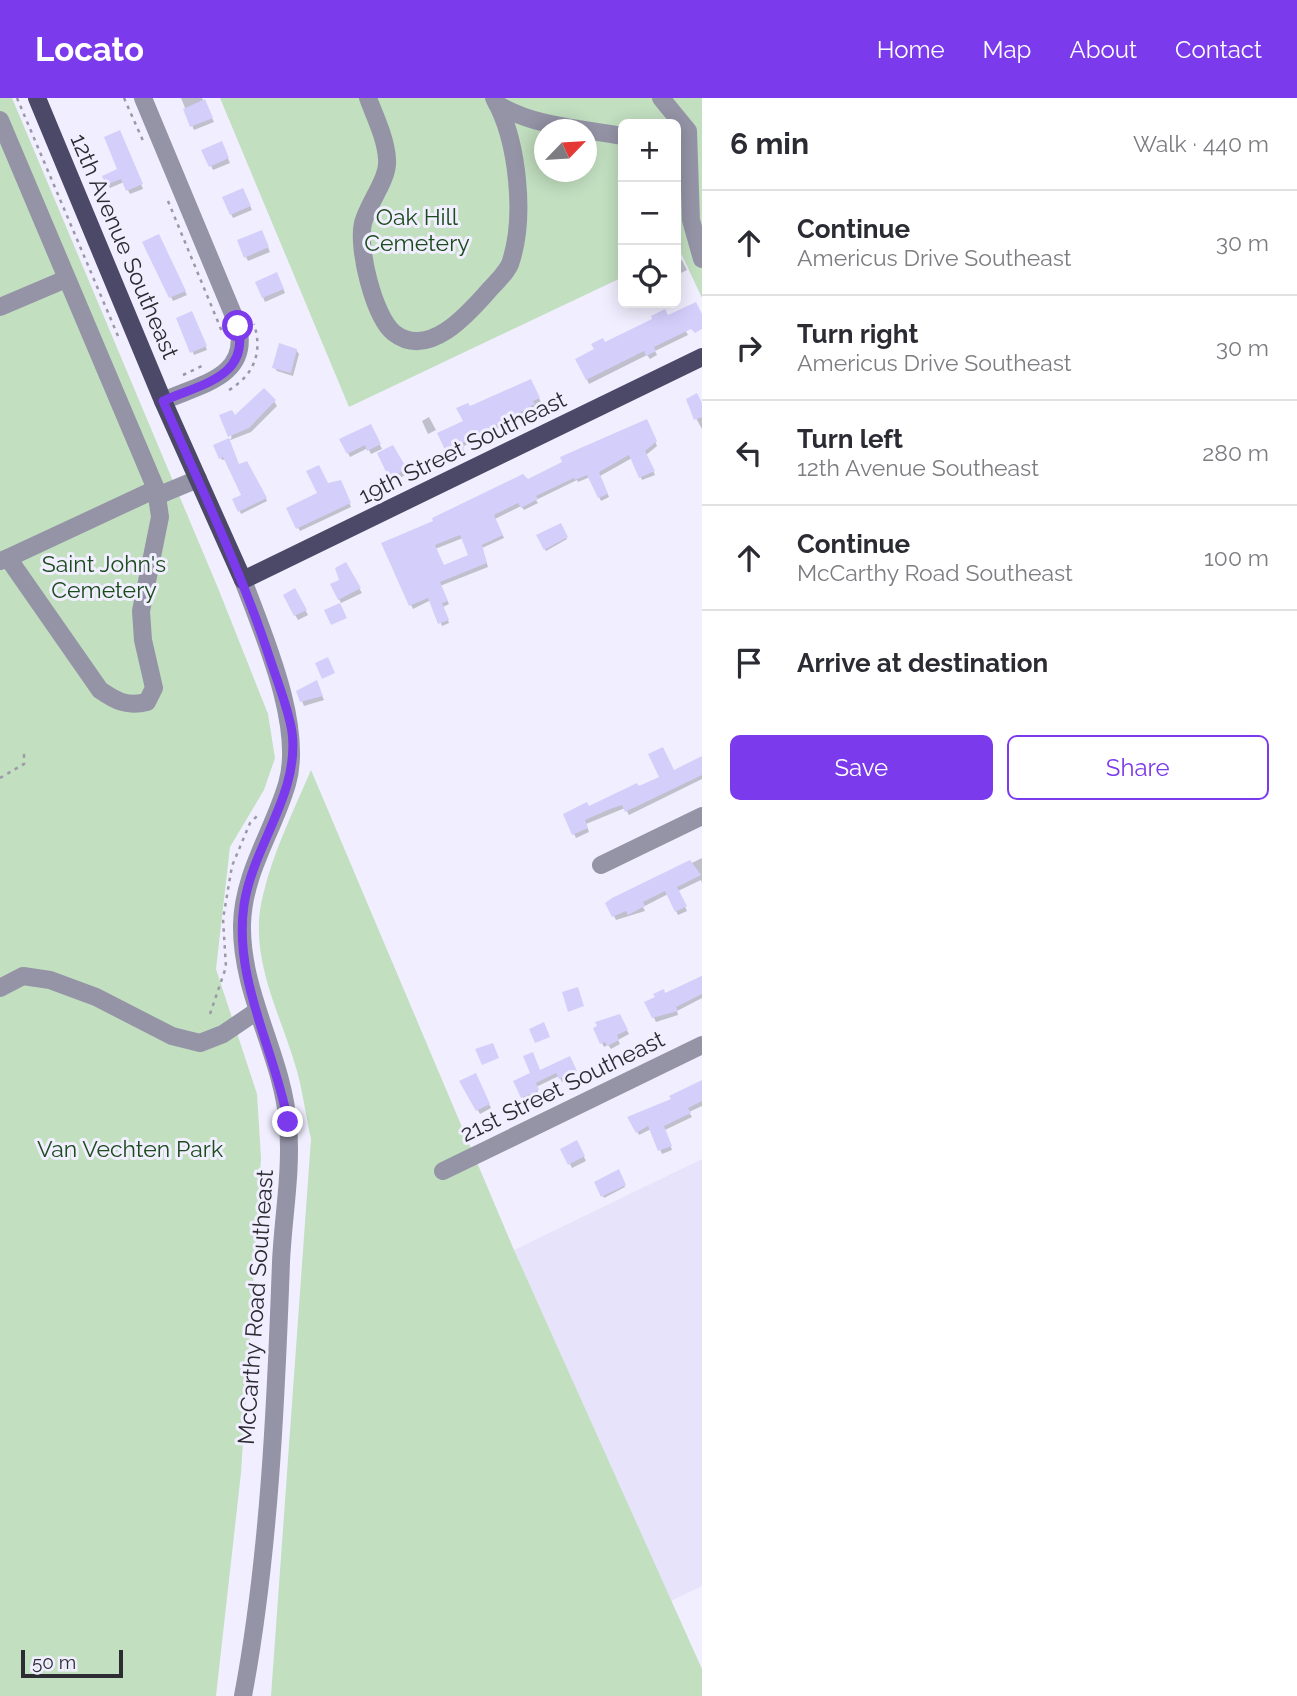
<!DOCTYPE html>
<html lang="en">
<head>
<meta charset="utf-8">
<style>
  :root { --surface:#fff; --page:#f7f7f7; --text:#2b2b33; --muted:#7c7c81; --line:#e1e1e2; --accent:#7c3aed }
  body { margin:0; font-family:Raleway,sans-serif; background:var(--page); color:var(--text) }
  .controls { position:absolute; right:21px; top:21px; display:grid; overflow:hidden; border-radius:10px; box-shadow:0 4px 18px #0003 }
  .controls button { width:63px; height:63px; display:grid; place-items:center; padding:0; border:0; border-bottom:2px solid var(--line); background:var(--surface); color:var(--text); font:35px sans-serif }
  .compass { position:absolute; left:534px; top:21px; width:63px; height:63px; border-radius:50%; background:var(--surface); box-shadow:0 4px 18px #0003; rotate:65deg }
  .scale { position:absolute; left:21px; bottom:18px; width:102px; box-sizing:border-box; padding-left:7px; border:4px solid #2c2c32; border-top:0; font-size:19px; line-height:24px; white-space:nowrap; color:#2c2c32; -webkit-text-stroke:5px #f1efff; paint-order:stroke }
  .stop { position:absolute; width:21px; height:21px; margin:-16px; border:5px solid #7c3aed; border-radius:50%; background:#fff }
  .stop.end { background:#7c3aed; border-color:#fff; box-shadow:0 2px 7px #0008 }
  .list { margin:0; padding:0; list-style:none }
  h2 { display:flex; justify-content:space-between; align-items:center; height:91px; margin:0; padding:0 28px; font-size:30px }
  h2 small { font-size:23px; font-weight:400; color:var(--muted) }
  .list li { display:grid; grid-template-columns:46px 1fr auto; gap:21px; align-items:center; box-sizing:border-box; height:105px; padding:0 28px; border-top:2px solid var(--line) }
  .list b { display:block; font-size:26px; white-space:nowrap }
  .list p { margin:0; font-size:23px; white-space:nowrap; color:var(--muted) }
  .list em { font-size:23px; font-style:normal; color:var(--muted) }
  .actions { display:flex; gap:14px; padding:21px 28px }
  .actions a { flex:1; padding:16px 0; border:2px solid var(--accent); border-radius:10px; text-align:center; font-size:24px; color:var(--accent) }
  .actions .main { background:var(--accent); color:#fff }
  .icon { flex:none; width:38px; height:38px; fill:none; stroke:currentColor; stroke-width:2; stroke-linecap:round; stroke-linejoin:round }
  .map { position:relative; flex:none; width:702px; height:1598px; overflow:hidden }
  header { display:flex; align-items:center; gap:42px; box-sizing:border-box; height:98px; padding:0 35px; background:var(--accent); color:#fff }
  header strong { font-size:33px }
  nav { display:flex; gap:38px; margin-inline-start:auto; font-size:24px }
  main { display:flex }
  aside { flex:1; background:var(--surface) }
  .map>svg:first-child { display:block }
  .built { fill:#e6e3fb }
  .green { fill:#c2dfc0; fill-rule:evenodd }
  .shadow { fill:#0003; fill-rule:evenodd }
  .building { fill:#d4cefb; fill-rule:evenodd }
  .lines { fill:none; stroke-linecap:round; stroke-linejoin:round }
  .path { stroke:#9a99a5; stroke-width:2.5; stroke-dasharray:3.5 5; stroke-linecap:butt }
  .minor { stroke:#9594a7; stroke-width:18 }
  .major { stroke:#4c4868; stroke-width:18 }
  .route { stroke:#7c3aed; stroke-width:9 }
  .labels { text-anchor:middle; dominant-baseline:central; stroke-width:6; stroke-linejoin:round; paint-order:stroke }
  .park-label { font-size:23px; fill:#1c4c1c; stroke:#f1efff }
  .street-label { font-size:23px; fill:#2c2c32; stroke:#f1efff }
</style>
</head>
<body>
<header>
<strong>Locato</strong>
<nav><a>Home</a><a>Map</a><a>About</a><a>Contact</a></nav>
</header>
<main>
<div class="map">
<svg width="702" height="1598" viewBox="0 0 702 1598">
  <rect width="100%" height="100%" fill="#f1efff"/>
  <polygon class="built" points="702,1061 702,1488 671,1503 514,1152"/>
  <g class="green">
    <polygon points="0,0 12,0 218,490 268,616 275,660 264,692 230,749 216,871 257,996 261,1060 241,1375 216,1598 0,1598"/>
    <path d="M220,0H702V200L680,153L676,155V26H623V179L349,309ZM544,32H586V74H544Z"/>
    <path d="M311,672L514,1152L702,1571V1598H271L311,1041C306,1019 303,995 297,973C281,916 247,859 263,797C273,754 294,712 311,672Z"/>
  </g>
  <g class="shadow">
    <polygon points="181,0 202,0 214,24 194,32"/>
    <polygon points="121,38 143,91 130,96 124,84 110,90 104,79 119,72"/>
    <polygon points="223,49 230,65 213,72 204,53"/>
    <polygon points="245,96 252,112 233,120 231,116"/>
    <polygon points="158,138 187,197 173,203 144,144"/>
    <polygon points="263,138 270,154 248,163 246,159"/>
    <polygon points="682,162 687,172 681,175 676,164"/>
    <polygon points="279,180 285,195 265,204 257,185"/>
    <polygon points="676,215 688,237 655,253 657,257 650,261 647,257 589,286 577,261"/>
    <polygon points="193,218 207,252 194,257 178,221"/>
    <polygon points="296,252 299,256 293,278 277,273 274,269"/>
    <polygon points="530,283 541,304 534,308 536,311 462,349 465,354 453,360 439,336 465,323 469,310"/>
    <polygon points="274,303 277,308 251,334 228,343 241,375 261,389 267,403 241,416 235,401 243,397 226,361 222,362 215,348 231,341 235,319"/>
    <polygon points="687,304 702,307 702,331"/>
    <polygon points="429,319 436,332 428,336 422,323"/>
    <path d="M647,323L657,348L646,357L655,377L642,382L632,360L600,378L609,399L601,403L590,379L578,384L577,382L536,402L538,405L524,412L521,408L495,421L504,440L482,450L488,469L440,488L449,506L443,509L449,525L442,528L431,502L413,511L383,446L527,383ZM463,440L470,458L443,469L435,451Z"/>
    <polygon points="370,328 382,351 371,356 368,350 350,359 342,342"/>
    <polygon points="392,349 408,376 393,383 379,356"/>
    <polygon points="327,387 342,388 351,409 300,433 288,411 319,395"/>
    <polygon points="560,427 567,441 546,453 538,438"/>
    <polygon points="345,466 362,495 341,505 332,487 341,483"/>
    <polygon points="295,493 308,517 298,522 285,498"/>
    <polygon points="318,588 324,602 304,608 302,603"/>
    <polygon points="702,660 702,681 629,717 625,710 586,726 589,734 576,740 565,717 639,691"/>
    <polygon points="702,760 702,785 701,782 678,793 687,813 678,817 668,796 643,809 645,813 616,822 608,806"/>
    <polygon points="702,878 702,900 677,913 678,917 656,924 647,905"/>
    <polygon points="619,918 629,936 618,942 620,946 611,951 608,947 604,949 595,931"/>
    <polygon points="570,960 578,977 562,984 559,978 536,989 539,996 525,1003 516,984"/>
    <polygon points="475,978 491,1010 480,1016 462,984"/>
    <polygon points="702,984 702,1008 689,1014 692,1019 665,1032 672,1052 662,1056 651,1031 639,1037 630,1019 673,1002"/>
    <polygon points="577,1044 586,1063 572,1070 562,1051"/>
    <polygon points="618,1074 625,1089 604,1100 596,1084"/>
  </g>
  <g class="building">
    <polygon points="205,1 213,20 190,29 183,11"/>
    <polygon points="120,32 143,86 126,93 121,81 106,87 102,78 117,71 104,39"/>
    <polygon points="222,43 229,60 209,69 201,52"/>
    <polygon points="243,90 251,108 230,117 222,99"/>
    <polygon points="262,132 269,149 244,160 237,142"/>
    <polygon points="159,136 186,193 169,200 142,144"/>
    <polygon points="277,174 284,191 262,200 255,184"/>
    <polygon points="696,204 702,216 702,231 695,235 691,231 654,249 656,253 646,258 644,253 586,282 575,261 594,251 591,246 603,240 605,244 652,221 651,218 665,211 668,217"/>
    <polygon points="192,213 207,248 190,255 176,220"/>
    <polygon points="279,245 297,251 291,275 272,270"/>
    <polygon points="531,281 540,300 533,303 535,306 462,345 464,350 449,357 446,354 437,335 463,323 456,310 468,305 470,308"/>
    <polygon points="264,290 276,302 249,330 228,339 219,317 232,312 235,317"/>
    <polygon points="697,295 702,305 702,319 694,322 686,301"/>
    <path d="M647,321L657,343L645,353L655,373L639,380L629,357L599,374L608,396L598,400L587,377L575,382L574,380L536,398L538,401L521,410L518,405L494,417L503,437L482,447L487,465L440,484L448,503L442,505L449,522L438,526L428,500L409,508L381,445L433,423L432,420L523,376L528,381L562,364L560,359ZM460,437L468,457L444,467L435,447Z"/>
    <polygon points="371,326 381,346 367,353 365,347 347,356 339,341"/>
    <polygon points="229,340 239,366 247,363 267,400 238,414 232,401 241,397 223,359 219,361 213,347"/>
    <polygon points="393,347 407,371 389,380 377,355"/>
    <polygon points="319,367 328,385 341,382 351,405 296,431 286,410 317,395 306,373"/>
    <polygon points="561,425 568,439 544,452 536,437"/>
    <polygon points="346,464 361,490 338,502 330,486 339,482 335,470"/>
    <polygon points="295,490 307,512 294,518 283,497"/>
    <polygon points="340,505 347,520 331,527 324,512"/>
    <polygon points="328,559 335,575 322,581 315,565"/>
    <polygon points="317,582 323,598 300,604 296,593"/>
    <polygon points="663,649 674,672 702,658 702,677 625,714 622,707 610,711 585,722 588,730 572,737 563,716 587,704 589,708 637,685 639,688 659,679 648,656"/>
    <polygon points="690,762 701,777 677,789 687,808 675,814 665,793 643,804 645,808 628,817 626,813 612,819 605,805 612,800"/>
    <polygon points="702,878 702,896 676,909 678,913 652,920 644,904 655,899 653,896 664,891 665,895"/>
    <polygon points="578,889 584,908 568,914 562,894"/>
    <polygon points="620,916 628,932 617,937 619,942 607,948 605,944 600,946 593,930 597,928 595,924"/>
    <polygon points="544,924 550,939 535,945 529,931"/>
    <polygon points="493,945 499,960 482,967 475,951"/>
    <polygon points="533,954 540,972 570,958 577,973 559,981 556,975 536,985 539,992 521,1000 513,983 530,975 523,958"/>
    <polygon points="476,975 490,1006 476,1013 459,983"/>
    <polygon points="702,982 702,1003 688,1010 691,1015 664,1028 672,1048 658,1053 648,1028 636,1035 627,1019 671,1001 669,998"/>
    <polygon points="577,1042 585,1058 568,1067 560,1051"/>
    <polygon points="619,1071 626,1087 601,1099 594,1084"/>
  </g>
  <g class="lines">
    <g class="path">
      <polyline points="17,0 118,238"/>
      <polyline points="124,0 144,45"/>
      <polyline points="168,103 223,236"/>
      <polyline points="183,277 202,268"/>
      <path d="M229,292C254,277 263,254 254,226"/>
      <polyline points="0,680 24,666 24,657 21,659"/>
      <polyline points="210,916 226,869 223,821 232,768 250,725 258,717"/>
    </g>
    <g class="minor">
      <path d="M143,0L238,228C250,279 201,286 163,303"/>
      <path d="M368,0C375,19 386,41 387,61C389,81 368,105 363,125C357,150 374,219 394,235C429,262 469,215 490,191C497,184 506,175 510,166C526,120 518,42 494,0"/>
      <polyline points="661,0 688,33 691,122 702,161"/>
      <path d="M497,6C535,29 580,30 623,38"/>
      <path d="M0,22L156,391L160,419L141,513L143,542L154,590L147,604C127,609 116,603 100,592L8,460L0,463"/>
      <polyline points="0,209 66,181"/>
      <polyline points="157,398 198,381"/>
      <polyline points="8,460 156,391"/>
      <polyline points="601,767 702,718"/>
      <polyline points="0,890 23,878 50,882 96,899 172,938 200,945 223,936 257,913"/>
      <polyline points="443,1073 702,947"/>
      <path d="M243,1598C269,1460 276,1305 281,1164C283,1119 292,1073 288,1027C283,958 241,897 242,827C243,775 273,734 287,686C304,629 264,538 243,482"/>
    </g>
    <polyline class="major" points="37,0 163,303 243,482 702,259"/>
  </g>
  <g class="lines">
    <path class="route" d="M238,228C250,279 201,286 163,303C200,388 240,470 269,558C277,583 288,609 292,634C300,696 253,747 244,807C233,881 275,952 288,1024"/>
  </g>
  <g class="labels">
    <g class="park-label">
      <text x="417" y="118">Oak Hill<tspan x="417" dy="26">Cemetery</tspan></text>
      <text x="104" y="465">Saint John's<tspan x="104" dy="26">Cemetery</tspan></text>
      <text x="130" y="1050">Van Vechten Park</text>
    </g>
    <g class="street-label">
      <text transform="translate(125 148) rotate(67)">12th Avenue Southeast</text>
      <text transform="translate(462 349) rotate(-26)">19th Street Southeast</text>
      <text transform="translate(562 988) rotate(-26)">21st Street Southeast</text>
      <text transform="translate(255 1209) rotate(-86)">McCarthy Road Southeast</text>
    </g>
  </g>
</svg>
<div class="controls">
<button>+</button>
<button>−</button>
<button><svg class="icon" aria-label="locate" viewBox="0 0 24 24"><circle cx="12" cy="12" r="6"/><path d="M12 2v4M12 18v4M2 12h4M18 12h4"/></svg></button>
</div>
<svg class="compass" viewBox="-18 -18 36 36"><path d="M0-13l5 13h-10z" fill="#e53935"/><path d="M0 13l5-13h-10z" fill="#7c7c81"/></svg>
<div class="scale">50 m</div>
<div class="stop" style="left:238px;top:228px"></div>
<div class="stop end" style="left:288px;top:1024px"></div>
</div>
<aside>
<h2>6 min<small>Walk · 440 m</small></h2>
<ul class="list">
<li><svg class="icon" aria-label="ahead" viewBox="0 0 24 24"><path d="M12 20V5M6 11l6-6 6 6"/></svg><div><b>Continue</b><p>Americus Drive Southeast</p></div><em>30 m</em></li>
<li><svg class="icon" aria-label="right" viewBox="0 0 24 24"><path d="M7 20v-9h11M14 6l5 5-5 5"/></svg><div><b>Turn right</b><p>Americus Drive Southeast</p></div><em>30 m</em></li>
<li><svg class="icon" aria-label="left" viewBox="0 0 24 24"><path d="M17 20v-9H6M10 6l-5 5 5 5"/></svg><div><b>Turn left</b><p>12th Avenue Southeast</p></div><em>280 m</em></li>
<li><svg class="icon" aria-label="ahead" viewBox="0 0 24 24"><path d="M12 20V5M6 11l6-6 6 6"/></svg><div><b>Continue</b><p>McCarthy Road Southeast</p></div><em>100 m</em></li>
<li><svg class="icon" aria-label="arrive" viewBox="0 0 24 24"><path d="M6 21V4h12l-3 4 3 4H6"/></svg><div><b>Arrive at destination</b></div></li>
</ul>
<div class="actions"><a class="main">Save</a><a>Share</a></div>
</aside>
</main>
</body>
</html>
